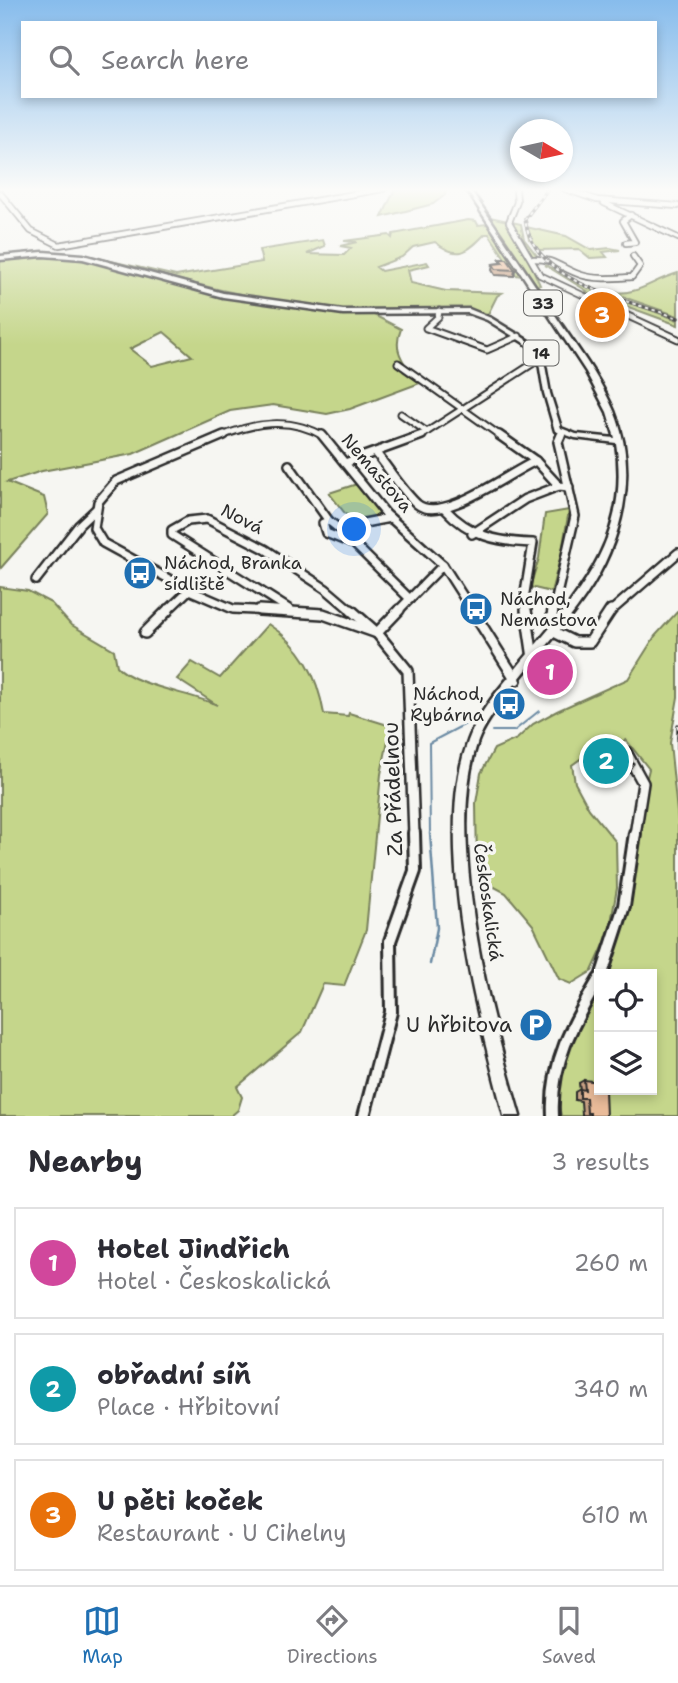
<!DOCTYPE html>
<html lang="en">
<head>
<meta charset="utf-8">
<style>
  :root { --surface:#fff; --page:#f7f7f7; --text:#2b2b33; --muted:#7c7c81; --line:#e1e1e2; --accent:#1f6fb2 }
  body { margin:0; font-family:"Shantell Sans",sans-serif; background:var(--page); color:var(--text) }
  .controls { position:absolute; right:21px; bottom:21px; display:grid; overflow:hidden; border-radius:0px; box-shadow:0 4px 10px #0003 }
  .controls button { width:63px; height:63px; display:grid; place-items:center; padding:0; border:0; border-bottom:2px solid var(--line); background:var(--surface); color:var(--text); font:35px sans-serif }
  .compass { position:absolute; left:510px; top:119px; width:63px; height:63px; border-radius:50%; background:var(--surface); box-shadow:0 4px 10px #0003; rotate:99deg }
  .you { position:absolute; left:355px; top:530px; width:24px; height:24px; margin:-18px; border:5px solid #fff; border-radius:50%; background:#1a73e8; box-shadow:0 0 0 10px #1a73e833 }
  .badge { display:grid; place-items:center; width:46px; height:46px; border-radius:50%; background:var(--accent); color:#fff; font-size:23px; font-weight:700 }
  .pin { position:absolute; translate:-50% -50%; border:4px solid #fff; box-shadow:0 2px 7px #0006 }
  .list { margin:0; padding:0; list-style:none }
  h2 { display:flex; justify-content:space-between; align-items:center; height:91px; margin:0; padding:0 28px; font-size:30px }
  h2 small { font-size:23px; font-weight:400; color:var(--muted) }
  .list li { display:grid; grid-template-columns:46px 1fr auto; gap:21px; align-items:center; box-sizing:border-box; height:112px; margin:0 14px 14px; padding:0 14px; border:2px solid var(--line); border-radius:0px }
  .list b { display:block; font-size:26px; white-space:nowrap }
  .list p { margin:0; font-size:23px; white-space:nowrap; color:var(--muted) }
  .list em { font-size:23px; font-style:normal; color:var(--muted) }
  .icon { flex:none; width:38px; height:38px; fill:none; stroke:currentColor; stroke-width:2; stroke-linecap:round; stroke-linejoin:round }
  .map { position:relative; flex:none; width:678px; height:1116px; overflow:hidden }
  .search { position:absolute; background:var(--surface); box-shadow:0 4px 10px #0003; left:21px; right:21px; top:21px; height:77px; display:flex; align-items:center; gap:18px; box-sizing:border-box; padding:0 24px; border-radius:0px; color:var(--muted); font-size:26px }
  .sheet { height:469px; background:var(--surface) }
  nav { display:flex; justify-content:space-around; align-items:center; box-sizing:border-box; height:98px; border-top:2px solid var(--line); background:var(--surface); font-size:19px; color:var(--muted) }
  nav a { display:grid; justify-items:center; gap:4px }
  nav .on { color:var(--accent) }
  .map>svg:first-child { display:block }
  .green { fill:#c5d68b; stroke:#78805b; stroke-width:2; fill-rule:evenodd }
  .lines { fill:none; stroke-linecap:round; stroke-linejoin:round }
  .stream-far1 { stroke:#6b8aa3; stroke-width:2 }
  .stream { stroke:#6b8aa3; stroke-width:2.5 }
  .minor-far4-casing { stroke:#2b2b2b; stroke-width:8 }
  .minor-far3-casing { stroke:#2b2b2b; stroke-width:9 }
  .minor-far2-casing { stroke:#2b2b2b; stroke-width:12 }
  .minor-far1-casing { stroke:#2b2b2b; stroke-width:14 }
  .minor-casing { stroke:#2b2b2b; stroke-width:16 }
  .major-casing { stroke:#2b2b2b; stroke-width:5 }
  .minor-far4 { stroke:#f6f6f2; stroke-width:4.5 }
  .minor-far3 { stroke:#f6f6f2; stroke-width:5 }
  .minor-far2 { stroke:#f6f6f2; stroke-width:7 }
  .minor-far1 { stroke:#f6f6f2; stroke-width:9 }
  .minor { stroke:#f6f6f2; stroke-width:10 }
  .major { fill:#f6f6f2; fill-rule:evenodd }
  .rail-casing { stroke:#2b2b2b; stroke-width:3.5 }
  .rail { stroke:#f6f6f2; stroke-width:2; stroke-dasharray:3.5; stroke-linecap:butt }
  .wall { fill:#c8a184; stroke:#2b2b2b; stroke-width:2 }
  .shaded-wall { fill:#a3836b; stroke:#2b2b2b; stroke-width:2 }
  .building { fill:#e9bb99; stroke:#2b2b2b; stroke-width:2 }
  .labels { text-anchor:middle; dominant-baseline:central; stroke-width:7; stroke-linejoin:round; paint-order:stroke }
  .shield { fill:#f6f6f2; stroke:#686867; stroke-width:2 }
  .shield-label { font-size:16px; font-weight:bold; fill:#2b2b2b }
  .street-label { font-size:18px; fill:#2b2b2b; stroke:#f6f6f2 }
  .poi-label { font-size:18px; fill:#2b2b2b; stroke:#f6f6f2; text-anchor:start }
  .near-street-label { font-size:21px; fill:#2b2b2b; stroke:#f6f6f2 }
  .near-poi-label { font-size:21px; fill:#2b2b2b; stroke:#f6f6f2; text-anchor:end }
</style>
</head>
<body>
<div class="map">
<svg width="678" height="1116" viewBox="0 0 678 1116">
  <rect width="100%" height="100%" fill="#f6f6f2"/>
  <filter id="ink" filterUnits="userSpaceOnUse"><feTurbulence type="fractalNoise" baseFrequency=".0143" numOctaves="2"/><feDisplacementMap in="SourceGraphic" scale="14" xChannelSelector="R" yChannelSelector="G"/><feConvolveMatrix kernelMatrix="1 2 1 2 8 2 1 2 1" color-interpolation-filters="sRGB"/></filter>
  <g filter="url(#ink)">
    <g class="green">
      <polygon points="395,189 446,189 445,195 433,204 382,217"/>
      <polygon points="490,217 521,224 524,239 538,257 528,258 540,285 535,286"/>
      <path d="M468,220L476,221L478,225L487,224L522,276L516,275L489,234H485C467,253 458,260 435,242L413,247L402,257L376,267L381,271L427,262L429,265L408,270L411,283L446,291L502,293L497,296L488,314C442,302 392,315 344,310C257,301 183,282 98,258L176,276L262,262L259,250L323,240L325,246L307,254L344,255L351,248L340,246L357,242L344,241L389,235L392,238L393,234Z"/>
      <polygon points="526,227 566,236 591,250 610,248 620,250 603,252 607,257 590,258 579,249 539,250 529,239"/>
      <path d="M42,256L98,262L233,299L374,315L401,329C394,346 399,356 409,370L404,372L420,383L350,409L327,414L273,405L230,411L133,454L42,471L7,482L44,497L48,514L0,569V259ZM164,332L192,356L152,366L130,349Z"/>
      <polygon points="545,265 593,289 678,320 678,325 615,302 603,306 580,296 587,291"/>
      <path d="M678,273V316L609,292C639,296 650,281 678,273Z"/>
      <polygon points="357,484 379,513 377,517 351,521 329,493"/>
      <polygon points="569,510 562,551 551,592 530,587 539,558 545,514"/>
      <path d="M0,587L28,591L51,603L70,624L114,650L117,666C134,686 191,693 217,705L177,679L192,662L220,678L268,624C302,646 317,674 324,714L348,716L349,713L391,726L381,774L366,930L344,986L323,984L302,1032L237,1087L242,1097L238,1110L231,1116H0Z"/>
      <polygon points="678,611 678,697 670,743 678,822 678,1116 602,1116 600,1090 652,1090 652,974 608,974 627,916 642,798 649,769 626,740 586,755 572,765 575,783 589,809 616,842 617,888 609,934 592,971 571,984 559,979 533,925 506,893 487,883 477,867 476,803 481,773 494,749 517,739 533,724 557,711 628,679 655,636"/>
      <path d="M599,993V1086L579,1083L580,1093L575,1100L581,1101L585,1116H561C552,1082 577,1018 599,993Z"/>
    </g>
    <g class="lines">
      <g class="stream-far1">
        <polyline points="666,189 674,190"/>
        <polyline points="492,731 514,731 539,711"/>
        <polyline points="430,835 429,743 473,720"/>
      </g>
      <polyline class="stream" points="430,833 437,928 430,964"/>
      <defs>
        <g id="minor-far4">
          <polyline points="516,189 517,202 509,222 540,275 591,299"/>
          <polyline points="565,189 597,200 678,206"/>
          <polyline points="0,193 31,231 59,245 383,189"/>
          <polyline points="604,203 678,238"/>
          <polyline points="626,243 635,242 623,221 631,215"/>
          <path d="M533,259C554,258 562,269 581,275C597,280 616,278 632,277L640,266L633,256"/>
        </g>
        <g id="minor-far3">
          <polyline points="587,297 678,339"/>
          <polyline points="439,311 438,317 426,328 487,350 519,336"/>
          <polyline points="398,363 502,437"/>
          <polyline points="401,414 427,432"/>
          <path d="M220,437C254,422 292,417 325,437"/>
          <polyline points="419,437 543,357"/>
          <polyline points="561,437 563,432"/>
        </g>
        <g id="minor-far2">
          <polyline points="224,435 116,481 98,502 94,528 103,543 189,590 233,609 291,612"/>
          <polyline points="322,435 386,514 443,565 473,612"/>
          <polyline points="499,435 536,461 559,486 569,487"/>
          <path d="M376,453C389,469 402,490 417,504C442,525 511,471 536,461"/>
          <polyline points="345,463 422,435"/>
          <polyline points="289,465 329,521"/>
          <path d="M445,509C470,536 497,542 533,543L524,599L526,612"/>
          <polyline points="338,528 390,518"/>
          <polyline points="472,534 525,499 559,486"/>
          <polyline points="351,543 326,533 323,523 329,521 338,528 410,599"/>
          <polyline points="36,580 79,525 96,509"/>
          <polyline points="292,611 172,535 172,530 188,521 207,519 265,549 326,589 353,612"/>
          <polyline points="166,612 189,590"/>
          <polyline points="397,612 443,565"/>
          <polyline points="553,612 575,516 558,442 561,435"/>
          <polyline points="610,612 678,553"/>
        </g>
        <g id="minor-far1">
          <polyline points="259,610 323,614 377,633"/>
          <polyline points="351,610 377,633 408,671 414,835"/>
          <polyline points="472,610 516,680"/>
          <polyline points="526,610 533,658"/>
          <polyline points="552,616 553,610"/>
          <polyline points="554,632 574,642 590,642 611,610"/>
          <polyline points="145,633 168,610"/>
          <polyline points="377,633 399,610"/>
          <polyline points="626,752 643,783 635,835"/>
        </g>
        <g id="minor">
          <polyline points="602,974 624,906 635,833"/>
          <polyline points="364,1116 391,1012 390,941 415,871 414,833"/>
          <path d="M553,1116C550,1063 573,1023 599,979"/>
        </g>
        <path id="major" d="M466,189H470C498,230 525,271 553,312C574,344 599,375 614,411C640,473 622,543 585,597C561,632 531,662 506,696C496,710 484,725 478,741C466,776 465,815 467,851C472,941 495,1030 520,1116H504C481,1029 458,941 455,851C454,814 455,776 468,741C477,715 496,692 514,671C572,600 632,544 616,443L575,438L555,431L544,393L537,351L487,320L468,313L343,314L223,297L83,259L43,256L0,260V256L43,252L83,255L223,293L343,310L469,309L491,318L542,349L550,393L561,428L576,434L615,438L607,412L586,372Z"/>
      </defs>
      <use href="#minor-far4" class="minor-far4-casing"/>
      <use href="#minor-far3" class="minor-far3-casing"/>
      <use href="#minor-far2" class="minor-far2-casing"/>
      <use href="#minor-far1" class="minor-far1-casing"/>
      <use href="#minor" class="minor-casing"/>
      <use href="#major" class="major-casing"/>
      <use href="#minor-far4" class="minor-far4"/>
      <use href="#minor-far3" class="minor-far3"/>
      <use href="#minor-far2" class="minor-far2"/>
      <use href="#minor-far1" class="minor-far1"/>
      <use href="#minor" class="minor"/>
      <use href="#major" class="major"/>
      <defs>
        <g id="rail">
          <path d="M548,189L525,219C534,284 626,299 678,318"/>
          <polyline points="678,725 678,782"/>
        </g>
      </defs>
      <use href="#rail" class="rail-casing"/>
      <use href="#rail" class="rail"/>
    </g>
    <g class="wall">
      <polygon points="500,259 515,270 514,276 495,275 492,270 493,264 500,263"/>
      <polygon points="596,750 628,772 609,776 592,757"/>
      <polygon points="584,1080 606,1116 582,1115 581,1101 575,1100 575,1092 580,1089 579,1083"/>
    </g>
    <polygon class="shaded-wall" points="633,764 628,772 609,776 614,769"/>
    <g class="building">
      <polygon points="500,259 507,259 515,270 496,269 493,264 503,263"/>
      <polygon points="618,740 633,764 614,769 596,750"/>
      <polygon points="584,1080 599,1082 599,1090 605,1090 606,1116 590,1116 590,1113 587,1113 586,1098 580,1098 580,1089 585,1090"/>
    </g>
  </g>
  <linearGradient id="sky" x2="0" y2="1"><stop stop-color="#87bcec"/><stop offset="0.55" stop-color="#fbfbf9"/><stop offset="1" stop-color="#fbfbf9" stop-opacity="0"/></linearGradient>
  <rect width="678" height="345" fill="url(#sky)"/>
  <defs>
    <symbol id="bus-disc" viewBox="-11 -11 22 22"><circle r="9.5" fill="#1f6fb2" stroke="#f6f6f2"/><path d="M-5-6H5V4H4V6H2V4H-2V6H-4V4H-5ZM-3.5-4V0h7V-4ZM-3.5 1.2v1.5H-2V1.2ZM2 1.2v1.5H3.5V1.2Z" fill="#fff"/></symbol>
    <symbol id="parking-disc" viewBox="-11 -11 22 22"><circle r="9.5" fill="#1f6fb2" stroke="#f6f6f2"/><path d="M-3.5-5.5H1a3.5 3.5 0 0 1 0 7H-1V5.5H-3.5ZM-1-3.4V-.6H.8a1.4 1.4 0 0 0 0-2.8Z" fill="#fff"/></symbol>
  </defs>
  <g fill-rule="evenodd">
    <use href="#bus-disc" x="121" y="554" width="38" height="38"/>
    <use href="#bus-disc" x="457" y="590" width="38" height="38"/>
    <use href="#bus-disc" x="490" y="685" width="38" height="38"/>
    <use href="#parking-disc" x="517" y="1006" width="38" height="38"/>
  </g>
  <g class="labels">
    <g class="shield">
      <rect x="524" y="290.5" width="38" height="25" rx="5"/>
      <rect x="523.5" y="340.5" width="35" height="25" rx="5"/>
    </g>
    <g class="shield-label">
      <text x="543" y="303">33</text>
      <text x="541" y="353">14</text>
    </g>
    <g class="street-label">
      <text transform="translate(377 473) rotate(49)">Nemastova</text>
      <text transform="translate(242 519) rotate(27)">Nová</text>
      <text transform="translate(488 902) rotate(82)">Českoskalická</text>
    </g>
    <g class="poi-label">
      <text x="164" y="563">Náchod, Branka<tspan x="164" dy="21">sídliště</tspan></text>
      <text x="500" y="599">Náchod,<tspan x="500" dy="21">Nemastova</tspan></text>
      <text x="484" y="694" text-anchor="end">Náchod,<tspan x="484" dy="21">Rybárna</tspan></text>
    </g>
    <g class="near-street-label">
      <text transform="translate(393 789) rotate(-92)">Za Přádelnou</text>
    </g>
    <g class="near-poi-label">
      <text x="512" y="1025">U hřbitova</text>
    </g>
  </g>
</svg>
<div class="controls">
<button><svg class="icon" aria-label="locate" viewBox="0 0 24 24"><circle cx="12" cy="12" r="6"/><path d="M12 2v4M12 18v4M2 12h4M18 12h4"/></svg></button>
<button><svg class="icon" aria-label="layers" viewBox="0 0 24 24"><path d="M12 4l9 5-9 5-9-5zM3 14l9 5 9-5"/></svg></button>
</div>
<svg class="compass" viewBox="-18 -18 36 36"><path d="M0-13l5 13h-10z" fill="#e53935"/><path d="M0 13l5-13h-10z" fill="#7c7c81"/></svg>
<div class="you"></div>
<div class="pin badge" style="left:550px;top:672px;background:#d1479c">1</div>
<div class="pin badge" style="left:606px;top:761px;background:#0f9aa8">2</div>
<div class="pin badge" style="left:602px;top:315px;background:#e8710a">3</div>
<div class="search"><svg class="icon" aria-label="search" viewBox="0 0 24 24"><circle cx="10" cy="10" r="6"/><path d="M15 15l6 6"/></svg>Search here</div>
</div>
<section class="sheet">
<h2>Nearby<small>3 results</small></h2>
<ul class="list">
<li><span class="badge" style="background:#d1479c">1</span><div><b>Hotel Jindřich</b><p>Hotel · Českoskalická</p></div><em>260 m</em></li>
<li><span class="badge" style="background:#0f9aa8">2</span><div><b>obřadní síň</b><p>Place · Hřbitovní</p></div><em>340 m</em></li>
<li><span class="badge" style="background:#e8710a">3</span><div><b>U pěti koček</b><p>Restaurant · U Cihelny</p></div><em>610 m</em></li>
</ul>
</section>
<nav>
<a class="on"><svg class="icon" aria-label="map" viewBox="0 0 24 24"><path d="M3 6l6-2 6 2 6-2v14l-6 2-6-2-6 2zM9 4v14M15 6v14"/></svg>Map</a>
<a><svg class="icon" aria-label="directions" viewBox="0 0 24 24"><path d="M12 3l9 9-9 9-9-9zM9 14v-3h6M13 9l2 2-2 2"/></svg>Directions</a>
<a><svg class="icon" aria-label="saved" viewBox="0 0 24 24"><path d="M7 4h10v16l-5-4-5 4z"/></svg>Saved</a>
</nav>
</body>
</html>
